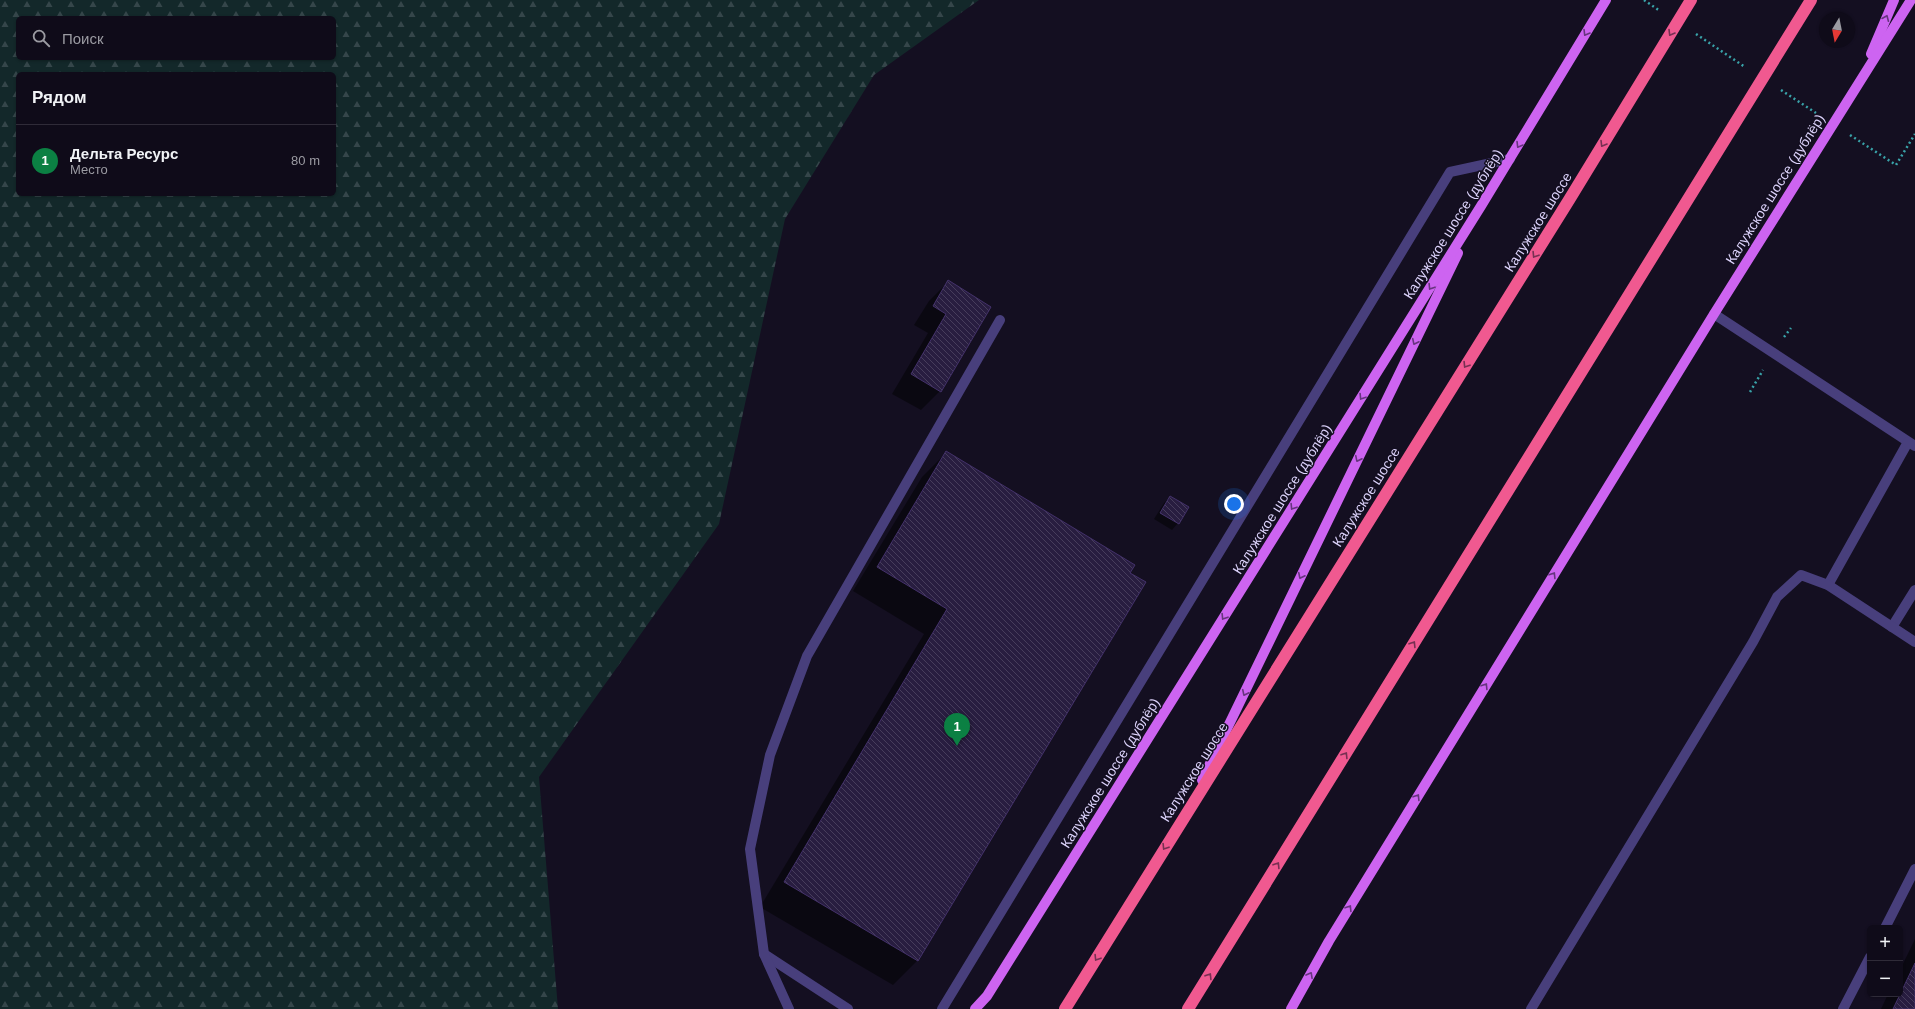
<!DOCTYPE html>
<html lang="ru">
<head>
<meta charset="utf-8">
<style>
  :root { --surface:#0f0b19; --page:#1d1926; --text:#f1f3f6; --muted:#9b9ba2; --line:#2f2b38; --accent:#0b8043 }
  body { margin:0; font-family:Arial,sans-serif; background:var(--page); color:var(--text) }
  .controls { position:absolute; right:12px; bottom:12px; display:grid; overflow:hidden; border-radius:6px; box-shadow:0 1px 3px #0004 }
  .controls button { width:36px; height:36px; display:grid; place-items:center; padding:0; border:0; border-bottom:1px solid var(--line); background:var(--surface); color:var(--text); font:20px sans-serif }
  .compass { position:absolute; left:1819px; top:12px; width:36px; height:36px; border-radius:50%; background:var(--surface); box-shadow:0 1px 3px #0004; rotate:190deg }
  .you { position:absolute; left:1234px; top:504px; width:14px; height:14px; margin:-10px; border:3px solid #fff; border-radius:50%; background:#1a73e8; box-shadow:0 0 0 6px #1a73e833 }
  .badge { display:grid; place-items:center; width:26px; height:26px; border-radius:50%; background:var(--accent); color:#fff; font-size:13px; font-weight:700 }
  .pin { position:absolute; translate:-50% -33px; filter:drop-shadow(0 1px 2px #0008) }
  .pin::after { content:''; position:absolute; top:21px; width:14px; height:12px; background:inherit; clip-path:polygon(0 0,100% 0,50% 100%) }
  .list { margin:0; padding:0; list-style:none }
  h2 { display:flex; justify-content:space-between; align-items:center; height:52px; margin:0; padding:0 16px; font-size:17px }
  h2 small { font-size:13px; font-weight:400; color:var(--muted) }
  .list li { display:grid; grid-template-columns:26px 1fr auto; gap:12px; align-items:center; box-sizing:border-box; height:72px; padding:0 16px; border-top:1px solid var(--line) }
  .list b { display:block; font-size:15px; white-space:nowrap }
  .list p { margin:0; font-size:13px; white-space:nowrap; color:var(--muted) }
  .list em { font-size:13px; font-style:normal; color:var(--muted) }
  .icon { flex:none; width:22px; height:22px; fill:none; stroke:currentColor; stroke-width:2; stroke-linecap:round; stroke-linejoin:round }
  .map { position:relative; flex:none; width:1915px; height:1009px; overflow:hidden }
  .search { position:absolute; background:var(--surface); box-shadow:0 1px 3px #0004; left:16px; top:16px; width:320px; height:44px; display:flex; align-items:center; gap:10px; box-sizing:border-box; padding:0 14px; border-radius:6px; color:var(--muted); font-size:15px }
  .panel { position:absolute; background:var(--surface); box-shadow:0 1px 3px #0004; left:16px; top:72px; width:320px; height:124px; border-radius:6px }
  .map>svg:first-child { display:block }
  .forest { fill:url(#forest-firs); fill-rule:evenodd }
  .shadow { fill:#0007 }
  .building { fill:url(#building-back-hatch); stroke:#43316a }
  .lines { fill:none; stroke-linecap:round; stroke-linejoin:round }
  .path { stroke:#39a3a9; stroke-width:2.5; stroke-dasharray:2 3; stroke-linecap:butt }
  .minor { stroke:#483f7c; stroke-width:10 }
  .major { stroke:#cd64f1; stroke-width:10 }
  .highway { stroke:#f05990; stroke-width:12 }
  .oneway { stroke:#67357f }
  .oneway2 { stroke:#773053 }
  .labels { text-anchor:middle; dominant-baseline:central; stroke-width:3; stroke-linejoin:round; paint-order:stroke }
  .street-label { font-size:14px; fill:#dcd3fb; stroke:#140f21 }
</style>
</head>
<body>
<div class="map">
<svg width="1915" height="1009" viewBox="0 0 1915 1009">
  <defs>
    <pattern id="forest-firs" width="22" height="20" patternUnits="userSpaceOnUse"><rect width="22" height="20" fill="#13282a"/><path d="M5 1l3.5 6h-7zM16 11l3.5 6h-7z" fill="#35464a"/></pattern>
    <pattern id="building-back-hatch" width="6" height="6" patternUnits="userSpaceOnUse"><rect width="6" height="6" fill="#281d40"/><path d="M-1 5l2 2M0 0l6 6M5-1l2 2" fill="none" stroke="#473d5c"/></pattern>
  </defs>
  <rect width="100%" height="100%" fill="#140f21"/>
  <path class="forest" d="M0,0H979L874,75L785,219L719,524L539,777L558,1009H0ZM18,18H334V58H18ZM18,74H334V194H18Z"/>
  <g class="shadow">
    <polygon points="948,282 990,307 940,391 921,410 892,394 928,333 914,325 929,301"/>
    <polygon points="946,453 1144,582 917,961 893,985 760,907 924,634 853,591 922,477"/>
    <polygon points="1170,497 1178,523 1172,530 1154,519 1164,503"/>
    <polygon points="1915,939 1915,1009 1881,1009 1888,994 1900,994 1900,970"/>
  </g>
  <g class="building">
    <polygon points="948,280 991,307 941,392 911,374 946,314 933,306"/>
    <polygon points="946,451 1135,565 1130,573 1146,582 918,961 784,882 947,609 877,567"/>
    <polygon points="1170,496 1189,507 1179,524 1160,513"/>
    <polygon points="1915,963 1915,1009 1893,1009"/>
  </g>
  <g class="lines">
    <g class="path">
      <polyline points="1644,0 1660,11"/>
      <polyline points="1696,34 1745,67"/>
      <polyline points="1781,90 1816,113"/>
      <polyline points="1850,135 1896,165 1915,134"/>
      <polyline points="1784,337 1791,328"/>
      <polyline points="1750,392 1763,370"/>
    </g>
    <g class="minor">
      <polyline points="1714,314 1915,446"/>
      <polyline points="1828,585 1908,442"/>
      <polyline points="1892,627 1915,590"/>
      <polyline points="1885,928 1915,869"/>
      <polyline points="764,954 848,1009"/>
      <polyline points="789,1009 764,954 750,849 770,755 807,656 1000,320"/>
      <polyline points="942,1009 1450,172 1510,159"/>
      <polyline points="1531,1009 1753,642 1777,597 1801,575 1828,585 1915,642"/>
      <polyline points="1843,1009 1870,957"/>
    </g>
    <g class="major">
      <polyline points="1871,54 1894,0"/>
      <polyline points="1202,780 1458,253"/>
      <polyline points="975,1009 987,996 1481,206 1606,0"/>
      <polyline points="1291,1009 1329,941 1714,314 1911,0"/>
    </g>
    <g class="highway">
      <polyline points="1065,1009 1569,200 1691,0"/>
      <polyline points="1188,1009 1811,0"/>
    </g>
  </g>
  <defs><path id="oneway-chevron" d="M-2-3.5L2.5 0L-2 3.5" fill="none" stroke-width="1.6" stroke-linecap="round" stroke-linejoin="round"/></defs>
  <g class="oneway">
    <use href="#oneway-chevron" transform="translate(1886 18) rotate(-67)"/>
    <use href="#oneway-chevron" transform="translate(1586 33) rotate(121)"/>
    <use href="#oneway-chevron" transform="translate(1519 145) rotate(121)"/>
    <use href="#oneway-chevron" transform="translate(1431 287) rotate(122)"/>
    <use href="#oneway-chevron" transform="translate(1415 342) rotate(116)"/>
    <use href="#oneway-chevron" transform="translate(1362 397) rotate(122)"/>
    <use href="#oneway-chevron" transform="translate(1358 459) rotate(116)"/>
    <use href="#oneway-chevron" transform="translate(1293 507) rotate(122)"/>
    <use href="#oneway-chevron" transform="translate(1553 575) rotate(-58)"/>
    <use href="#oneway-chevron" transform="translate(1301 576) rotate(116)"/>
    <use href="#oneway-chevron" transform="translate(1224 617) rotate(122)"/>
    <use href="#oneway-chevron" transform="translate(1485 686) rotate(-58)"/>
    <use href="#oneway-chevron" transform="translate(1245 693) rotate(116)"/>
    <use href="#oneway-chevron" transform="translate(1417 797) rotate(-58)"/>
    <use href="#oneway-chevron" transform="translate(1349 908) rotate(-58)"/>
    <use href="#oneway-chevron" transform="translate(1310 975) rotate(-61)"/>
  </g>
  <g class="oneway2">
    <use href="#oneway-chevron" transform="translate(1671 33) rotate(121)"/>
    <use href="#oneway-chevron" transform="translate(1603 144) rotate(121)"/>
    <use href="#oneway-chevron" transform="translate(1535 255) rotate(122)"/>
    <use href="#oneway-chevron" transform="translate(1466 365) rotate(122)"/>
    <use href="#oneway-chevron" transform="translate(1413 644) rotate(-58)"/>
    <use href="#oneway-chevron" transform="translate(1345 755) rotate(-58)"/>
    <use href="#oneway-chevron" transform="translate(1165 847) rotate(122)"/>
    <use href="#oneway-chevron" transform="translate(1277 865) rotate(-58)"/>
    <use href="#oneway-chevron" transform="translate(1097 958) rotate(122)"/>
    <use href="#oneway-chevron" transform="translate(1209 976) rotate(-58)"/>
  </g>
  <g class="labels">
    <g class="street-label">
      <text transform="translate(1775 189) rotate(-58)">Калужское шоссе (дублёр)</text>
      <text transform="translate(1538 222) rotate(-58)">Калужское шоссе</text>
      <text transform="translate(1453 224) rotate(-58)">Калужское шоссе (дублёр)</text>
      <text transform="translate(1366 497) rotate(-58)">Калужское шоссе</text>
      <text transform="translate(1282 499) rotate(-58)">Калужское шоссе (дублёр)</text>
      <text transform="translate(1194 772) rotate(-58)">Калужское шоссе</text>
      <text transform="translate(1110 773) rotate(-58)">Калужское шоссе (дублёр)</text>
    </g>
  </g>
</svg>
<div class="controls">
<button>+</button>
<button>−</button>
</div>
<svg class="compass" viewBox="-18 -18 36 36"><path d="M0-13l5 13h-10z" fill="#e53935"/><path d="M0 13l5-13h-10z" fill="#9b9ba2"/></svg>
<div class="you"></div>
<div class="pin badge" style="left:957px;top:746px">1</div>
<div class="search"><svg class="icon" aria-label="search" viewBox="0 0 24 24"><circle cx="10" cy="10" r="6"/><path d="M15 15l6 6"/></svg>Поиск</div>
<section class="panel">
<h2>Рядом<small></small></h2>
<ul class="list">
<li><span class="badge">1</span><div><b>Дельта Ресурс</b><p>Место</p></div><em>80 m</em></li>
</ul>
</section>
</div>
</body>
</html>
